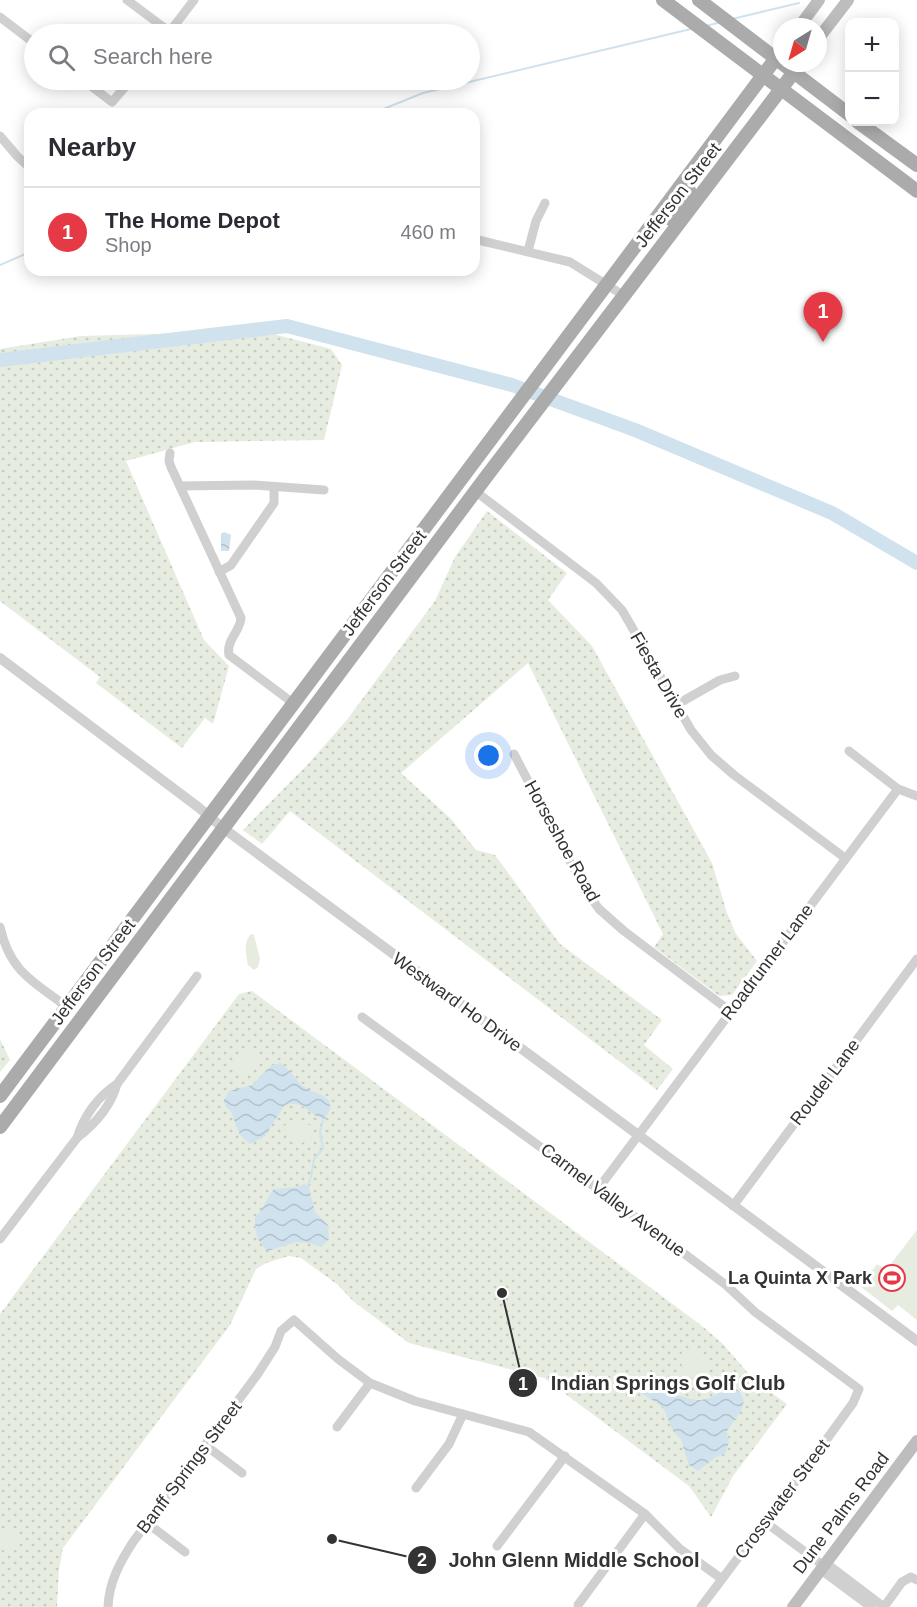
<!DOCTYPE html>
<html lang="en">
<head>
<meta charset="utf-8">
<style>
  :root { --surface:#fff; --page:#f2f2f3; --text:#2b2b33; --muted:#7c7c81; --line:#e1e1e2; --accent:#e63946 }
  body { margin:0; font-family:Helvetica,sans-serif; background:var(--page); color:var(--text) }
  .controls { position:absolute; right:18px; top:18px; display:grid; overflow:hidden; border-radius:12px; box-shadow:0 3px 15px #0003 }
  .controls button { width:54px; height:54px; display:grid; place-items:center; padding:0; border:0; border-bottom:2px solid var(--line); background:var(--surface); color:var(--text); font:30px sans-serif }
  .compass { position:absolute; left:773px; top:18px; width:54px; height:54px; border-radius:50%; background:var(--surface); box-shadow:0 3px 15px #0003; rotate:217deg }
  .you { position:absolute; left:489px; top:756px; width:21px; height:21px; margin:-15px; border:4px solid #fff; border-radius:50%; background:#1a73e8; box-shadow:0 0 0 9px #1a73e833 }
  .badge { display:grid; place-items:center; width:39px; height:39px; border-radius:50%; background:var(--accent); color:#fff; font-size:20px; font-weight:700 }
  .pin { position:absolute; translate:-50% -50px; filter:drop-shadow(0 2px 3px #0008) }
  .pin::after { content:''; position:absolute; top:32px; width:21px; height:18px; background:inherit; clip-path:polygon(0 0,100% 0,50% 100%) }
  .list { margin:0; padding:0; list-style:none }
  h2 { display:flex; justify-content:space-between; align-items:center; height:78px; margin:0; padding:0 24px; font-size:26px }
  h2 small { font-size:20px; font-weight:400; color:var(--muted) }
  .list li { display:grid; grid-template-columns:39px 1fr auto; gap:18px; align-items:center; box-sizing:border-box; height:90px; padding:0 24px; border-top:2px solid var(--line) }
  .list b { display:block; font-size:22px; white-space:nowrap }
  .list p { margin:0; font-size:20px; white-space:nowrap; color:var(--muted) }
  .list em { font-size:20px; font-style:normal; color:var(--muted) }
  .icon { flex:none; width:33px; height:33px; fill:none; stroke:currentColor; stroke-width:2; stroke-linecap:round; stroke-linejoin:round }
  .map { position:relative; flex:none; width:917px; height:1607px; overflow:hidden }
  .search { position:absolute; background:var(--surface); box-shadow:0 3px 15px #0003; left:24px; top:24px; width:456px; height:66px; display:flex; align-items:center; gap:15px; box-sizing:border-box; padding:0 21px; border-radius:33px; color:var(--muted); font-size:22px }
  .panel { position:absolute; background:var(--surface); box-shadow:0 3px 15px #0003; left:24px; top:108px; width:456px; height:168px; border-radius:18px }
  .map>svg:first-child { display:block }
  .grass { fill:url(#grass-dots) }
  .garden { fill:#e6ecdf }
  .water { fill:url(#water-waves) }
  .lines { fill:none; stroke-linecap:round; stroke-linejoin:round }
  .stream { stroke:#cfe2ee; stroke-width:2 }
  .river { stroke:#cfe2ee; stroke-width:14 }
  .minor { stroke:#d0d0d0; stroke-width:9 }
  .tertiary { stroke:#d0d0d0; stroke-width:10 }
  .secondary { stroke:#bdbdbd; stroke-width:12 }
  .primary { stroke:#ababab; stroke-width:14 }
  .labels { text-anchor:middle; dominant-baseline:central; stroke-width:6; stroke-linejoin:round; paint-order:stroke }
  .street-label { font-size:18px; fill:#333; stroke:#fff }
  .poi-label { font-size:18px; font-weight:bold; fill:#333; stroke:#fff; text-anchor:end }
  .leader { fill:none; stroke:#333; stroke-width:2 }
  .callout-dot { fill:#333; stroke:#fff; stroke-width:2 }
  .mark-label { font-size:18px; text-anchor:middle; font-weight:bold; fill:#fff }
  .callout-label { font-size:20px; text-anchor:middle; font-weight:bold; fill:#333; stroke:#fff; stroke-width:6; stroke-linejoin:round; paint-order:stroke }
</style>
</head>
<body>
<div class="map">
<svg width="917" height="1607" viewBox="0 0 917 1607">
  <defs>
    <pattern id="grass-dots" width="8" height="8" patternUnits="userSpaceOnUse" patternTransform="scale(1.5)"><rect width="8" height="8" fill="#e6ecdf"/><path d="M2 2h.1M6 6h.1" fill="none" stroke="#c6cbc0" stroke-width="1.8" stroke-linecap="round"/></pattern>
    <pattern id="water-waves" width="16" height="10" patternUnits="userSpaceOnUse" patternTransform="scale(1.5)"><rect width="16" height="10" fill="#cfe2ee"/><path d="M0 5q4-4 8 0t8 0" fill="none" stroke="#b2c2cd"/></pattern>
  </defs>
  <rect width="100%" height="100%" fill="#fff"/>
  <g class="grass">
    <polygon points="262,331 331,349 342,365 324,440 195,442 126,461 204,640 229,666 213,724 205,718 182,748 96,683 100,677 0,601 0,349 81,336"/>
    <polygon points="487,511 567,573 548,600 592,646 712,863 727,913 736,934 757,961 732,995 719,996 654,947 663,934 528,663 401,773 451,819 476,850 495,855 560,944 662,1020 644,1045 673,1069 657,1090 290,811 262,844 243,830 309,763 346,721 435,601 455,557"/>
    <polygon points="252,991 702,1326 722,1343 755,1381 787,1404 733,1476 711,1517 689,1486 544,1378 409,1343 353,1301 338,1285 301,1258 289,1256 266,1263 256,1269 230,1325 63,1548 59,1569 57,1607 0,1607 0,1314 239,994"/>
    <polygon points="0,1039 10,1060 0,1072"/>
  </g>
  <g class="garden">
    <path d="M251,934L254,935L260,959L258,967L254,970L248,965C246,954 243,942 251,934Z"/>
    <path d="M250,1047L254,1048L259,1053C259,1066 250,1075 237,1075L233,1069C235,1057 238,1051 250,1047Z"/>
    <polygon points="295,1121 302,1121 311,1126 312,1135 307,1142 299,1143 283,1132 285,1125"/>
    <polygon points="917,1230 917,1320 898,1305 892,1311 860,1286 877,1264 886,1270"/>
    <path d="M690,1349C707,1352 715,1371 696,1379L685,1375L680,1360L682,1352Z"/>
    <circle cx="9" cy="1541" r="11"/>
  </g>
  <g class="water">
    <polygon points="224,532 231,535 229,551 221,551 221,534"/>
    <path d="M280,1063C291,1070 295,1080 304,1087C316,1096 341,1094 325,1119C309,1117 305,1099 285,1105L265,1136L250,1144L240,1135L231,1112L226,1107L224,1100L229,1091L252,1085L272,1065Z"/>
    <path d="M304,1184L309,1187L315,1212L328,1225L329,1239L321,1247L309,1243L297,1242L268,1251C256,1241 255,1232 255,1217C264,1209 266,1198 274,1189L297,1187Z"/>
    <path d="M655,1384C665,1390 689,1401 701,1400C712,1399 722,1390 733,1387L740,1392L744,1401L741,1411L727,1431L729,1442L725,1454L716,1457L698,1471L689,1465L681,1439L673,1431L663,1407L641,1393L642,1389Z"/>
  </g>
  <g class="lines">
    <g class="stream">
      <polyline points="732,19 799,3"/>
      <polyline points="706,26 721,22"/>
      <polyline points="371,114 423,93 691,29"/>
      <polyline points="0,265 30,252"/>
      <polyline points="308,1186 311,1176 314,1159 323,1149 320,1132 323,1119"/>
    </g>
    <polyline class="river" points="0,360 287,326 512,385 635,430 832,513 917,563"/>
    <g class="minor">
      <polyline points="127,0 170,32"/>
      <polyline points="0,17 34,43"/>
      <polyline points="168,34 194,0"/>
      <polyline points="83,80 112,102 131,80"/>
      <polyline points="0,136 17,156 30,168"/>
      <polyline points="474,239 570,262 623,295"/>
      <polyline points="528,251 536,221 545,203"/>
      <path d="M170,453L169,461L171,467L241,618C240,632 226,640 229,655L293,703"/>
      <polyline points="180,486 253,485 324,490"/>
      <polyline points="475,491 596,583 622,610 691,730 711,755 734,775 845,858"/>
      <polyline points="219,572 231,565 274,503 274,487"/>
      <polyline points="676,705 720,680 735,676"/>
      <polyline points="849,751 898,789 917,796"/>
      <polyline points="514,754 584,888 599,909 624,931 730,1011"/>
      <path d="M0,927C10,972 33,981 67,1007"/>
      <polyline points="362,1017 598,1189 726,1285 755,1312 859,1389 853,1403 816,1454 701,1607"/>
      <path d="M77,1138C84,1116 98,1096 117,1084L197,976"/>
      <polyline points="598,1189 898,789"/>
      <polyline points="733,1206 917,959"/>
      <path d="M0,1239L77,1138C95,1124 111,1106 117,1084"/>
      <polyline points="337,1427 370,1383"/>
      <polyline points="205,1445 242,1473"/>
      <polyline points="416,1488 449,1444 463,1414"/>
      <polyline points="765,1522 824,1566"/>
      <polyline points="147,1523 185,1552"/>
      <polyline points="497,1546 565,1456"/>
      <polyline points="826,1563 884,1607 902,1582 911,1577 917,1580"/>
      <polyline points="821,1570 871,1607"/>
      <polyline points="578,1605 645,1514"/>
      <path d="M108,1607C109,1582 120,1562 133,1542L257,1375L275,1347L281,1331L294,1320L338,1359L370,1383L415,1401L529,1432L645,1514L680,1549L722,1579"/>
    </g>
    <polyline class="tertiary" points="0,658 198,807 223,828 917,1341"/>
    <g class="secondary">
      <polyline points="799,27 819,0"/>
      <polyline points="818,39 848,0"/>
      <polyline points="793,1607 917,1441"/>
    </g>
    <g class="primary">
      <polyline points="663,0 917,191"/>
      <polyline points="699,0 850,115"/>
      <polyline points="858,122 917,165"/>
      <polyline points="671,219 690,193 685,180"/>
      <polyline points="0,1096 776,58"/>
      <polyline points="0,1127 486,477 794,72"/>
    </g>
  </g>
  <defs>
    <symbol id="stadium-ring" viewBox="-11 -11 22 22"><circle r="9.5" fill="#fff" stroke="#e63946" stroke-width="1.5"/><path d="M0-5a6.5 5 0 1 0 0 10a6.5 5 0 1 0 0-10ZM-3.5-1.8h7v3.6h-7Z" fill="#e63946"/></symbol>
  </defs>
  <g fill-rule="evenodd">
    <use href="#stadium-ring" x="877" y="1263" width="30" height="30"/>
  </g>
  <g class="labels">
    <g class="street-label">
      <text transform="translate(678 195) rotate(-52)">Jefferson Street</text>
      <text transform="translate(384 583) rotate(-53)">Jefferson Street</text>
      <text transform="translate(659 675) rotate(60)">Fiesta Drive</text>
      <text transform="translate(562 841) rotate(61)">Horseshoe Road</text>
      <text transform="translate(767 962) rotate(-53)">Roadrunner Lane</text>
      <text transform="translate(93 972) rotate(-53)">Jefferson Street</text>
      <text transform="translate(457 1002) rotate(36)">Westward Ho Drive</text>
      <text transform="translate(825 1082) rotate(-53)">Roudel Lane</text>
      <text transform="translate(613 1200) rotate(37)">Carmel Valley Avenue</text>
      <text transform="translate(189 1467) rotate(-53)">Banff Springs Street</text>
      <text transform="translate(782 1499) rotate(-53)">Crosswater Street</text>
      <text transform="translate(841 1513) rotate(-53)">Dune Palms Road</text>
    </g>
    <g class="poi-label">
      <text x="872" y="1278">La Quinta X Park</text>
    </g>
  </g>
  <path class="leader" d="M502 1293L523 1383M332 1539L422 1560"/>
  <g class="callout-dot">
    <circle cx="502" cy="1293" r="6"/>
    <circle cx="332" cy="1539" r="6"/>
    <circle cx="523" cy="1383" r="15"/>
    <circle cx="422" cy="1560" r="15"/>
  </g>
  <g class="mark-label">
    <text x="523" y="1390">1</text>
    <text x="422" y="1566">2</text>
  </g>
  <g class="callout-label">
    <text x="668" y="1390">Indian Springs Golf Club</text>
    <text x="574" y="1567">John Glenn Middle School</text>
  </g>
</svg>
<div class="controls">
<button>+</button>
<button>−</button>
</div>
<svg class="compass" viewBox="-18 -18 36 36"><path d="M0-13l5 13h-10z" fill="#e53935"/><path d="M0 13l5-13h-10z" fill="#7c7c81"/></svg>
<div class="you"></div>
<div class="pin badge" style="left:823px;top:342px">1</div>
<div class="search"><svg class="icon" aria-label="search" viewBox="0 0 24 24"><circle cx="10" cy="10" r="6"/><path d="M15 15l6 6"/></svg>Search here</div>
<section class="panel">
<h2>Nearby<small></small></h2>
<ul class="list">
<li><span class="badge">1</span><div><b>The Home Depot</b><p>Shop</p></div><em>460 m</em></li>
</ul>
</section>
</div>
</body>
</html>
